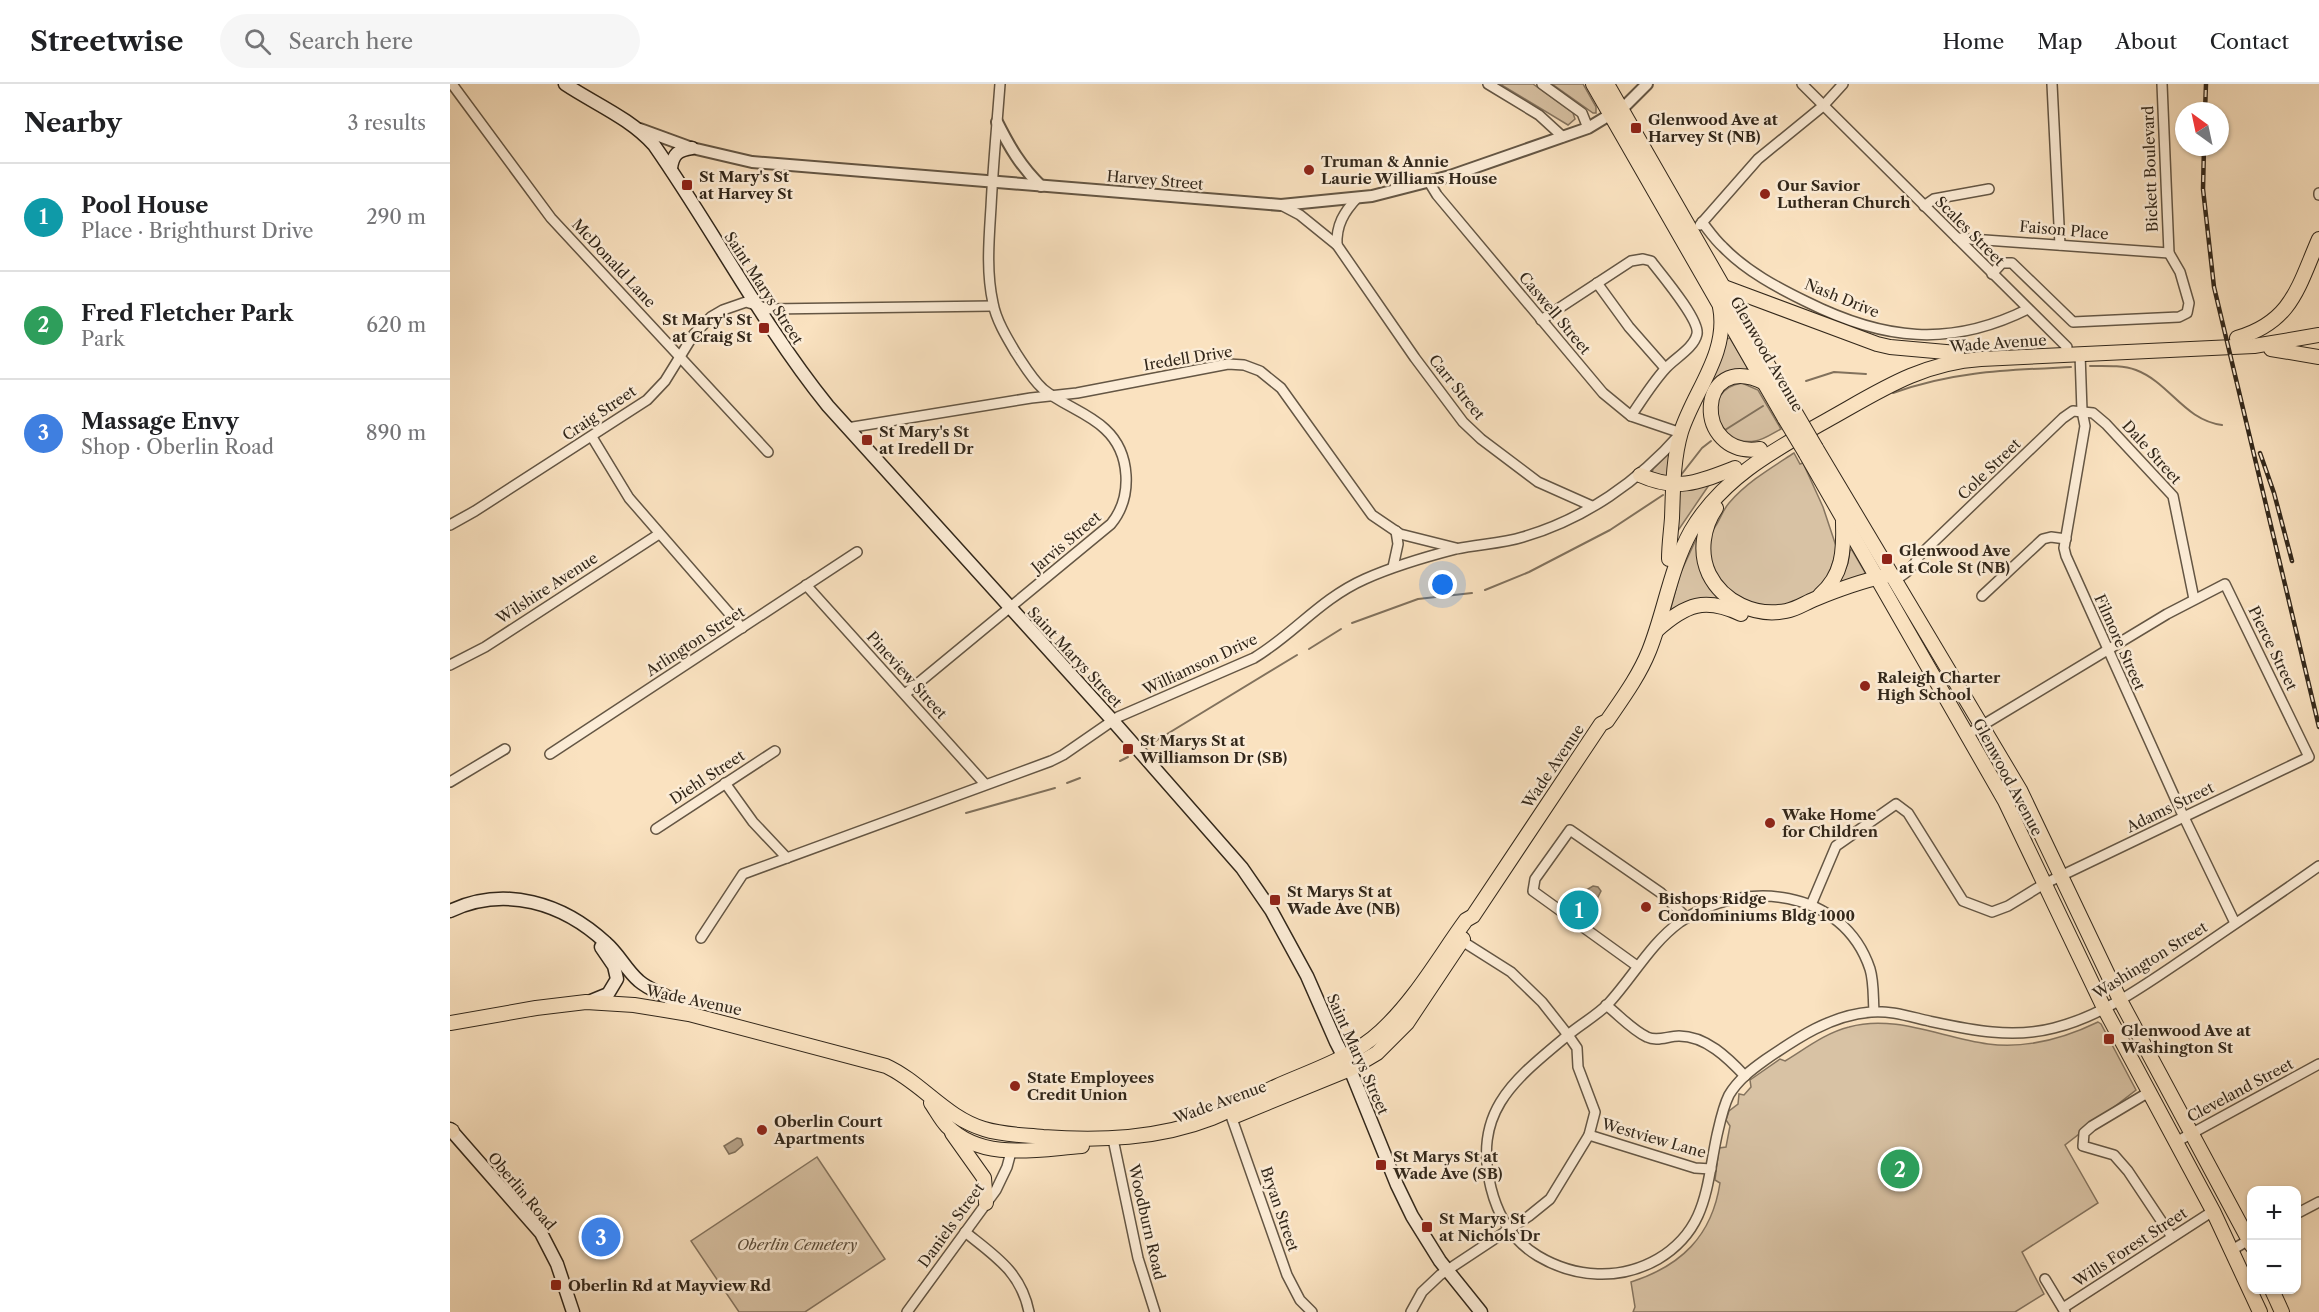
<!DOCTYPE html>
<html lang="en">
<head>
<meta charset="utf-8">
<style>
  :root { --surface:#fff; --page:#f6f6f6; --text:#202124; --muted:#757577; --line:#e0e0e0; --accent:#8f2418 }
  body { margin:0; font-family:"Libre Caslon Text",serif; background:var(--page); color:var(--text) }
  .controls { position:absolute; right:18px; bottom:18px; display:grid; overflow:hidden; border-radius:12px; box-shadow:0 2px 4px #0004 }
  .controls button { width:54px; height:54px; display:grid; place-items:center; padding:0; border:0; border-bottom:2px solid var(--line); background:var(--surface); color:var(--text); font:30px sans-serif }
  .compass { position:absolute; left:1725px; top:18px; width:54px; height:54px; border-radius:50%; background:var(--surface); box-shadow:0 2px 4px #0004; rotate:327deg }
  .you { position:absolute; left:993px; top:501px; width:21px; height:21px; margin:-15px; border:4px solid #fff; border-radius:50%; background:#1a73e8; box-shadow:0 0 0 9px #1a73e833 }
  .badge { display:grid; place-items:center; width:39px; height:39px; border-radius:50%; background:var(--accent); color:#fff; font-size:20px; font-weight:700 }
  .pin { position:absolute; translate:-50% -50%; border:3px solid #fff; box-shadow:0 2px 6px #0006 }
  .list { margin:0; padding:0; list-style:none }
  h2 { display:flex; justify-content:space-between; align-items:center; height:78px; margin:0; padding:0 24px; font-size:26px }
  h2 small { font-size:20px; font-weight:400; color:var(--muted) }
  .list li { display:grid; grid-template-columns:39px 1fr auto; gap:18px; align-items:center; box-sizing:border-box; height:108px; padding:0 24px; border-top:2px solid var(--line) }
  .list b { display:block; font-size:22px; white-space:nowrap }
  .list p { margin:0; font-size:20px; white-space:nowrap; color:var(--muted) }
  .list em { font-size:20px; font-style:normal; color:var(--muted) }
  .icon { flex:none; width:33px; height:33px; fill:none; stroke:currentColor; stroke-width:2; stroke-linecap:round; stroke-linejoin:round }
  .map { position:relative; flex:none; width:1869px; height:1228px; overflow:hidden }
  header { display:flex; align-items:center; gap:36px; box-sizing:border-box; height:84px; padding:0 30px; background:var(--surface); border-bottom:2px solid var(--line) }
  header strong { font-size:28px }
  nav { display:flex; gap:33px; margin-inline-start:auto; font-size:21px }
  .search { width:420px; height:54px; background:var(--page); display:flex; align-items:center; gap:15px; box-sizing:border-box; padding:0 21px; border-radius:33px; color:var(--muted); font-size:22px }
  main { display:flex }
  aside { flex:1; background:var(--surface) }
  .map>svg:first-child { display:block }
  .green { fill:#d8c2a4; stroke:#85745f; stroke-width:1.5 }
  .water { fill:#b6a288; stroke:#81715c; stroke-width:1.5 }
  .lines { fill:none; stroke-linecap:round; stroke-linejoin:round }
  .stream { stroke:#81715c; stroke-width:2 }
  .minor-casing { stroke:#645644; stroke-width:12 }
  .tertiary-casing { stroke:#645644; stroke-width:14 }
  .secondary-casing { stroke:#32271a; stroke-width:15 }
  .primary-casing { stroke:#32271a; stroke-width:16 }
  .minor { stroke:#fcecd6; stroke-width:9 }
  .tertiary { stroke:#fcecd6; stroke-width:10 }
  .secondary { stroke:#fcecd6; stroke-width:12 }
  .primary { stroke:#fae2c0; stroke-width:14 }
  .rail-casing { stroke:#32271a; stroke-width:4.5 }
  .rail { stroke:#fcecd6; stroke-width:2; stroke-dasharray:7; stroke-linecap:butt }
  .primary-bridge-casing { stroke:#32271a; stroke-width:16; stroke-linecap:butt }
  .primary-bridge { stroke:#fae2c0; stroke-width:14 }
  .poi-dot { fill:#8f2418; stroke:#fcecd6; stroke-width:2 }
  .labels { text-anchor:middle; dominant-baseline:central; stroke-width:5; stroke-linejoin:round; paint-order:stroke }
  .poi-label { font-size:15px; font-weight:bold; fill:#32271a; stroke:#fcecd6; text-anchor:start }
  .street-label { font-size:15px; fill:#32271a; stroke:#fcecd6 }
  .park-label { font-size:15px; font-style:italic; fill:#5c4e3c; stroke:#fcecd6 }
</style>
</head>
<body>
<header>
<strong>Streetwise</strong>
<div class="search"><svg class="icon" aria-label="search" viewBox="0 0 24 24"><circle cx="10" cy="10" r="6"/><path d="M15 15l6 6"/></svg>Search here</div>
<nav><a>Home</a><a>Map</a><a>About</a><a>Contact</a></nav>
</header>
<main>
<aside>
<h2>Nearby<small>3 results</small></h2>
<ul class="list">
<li><span class="badge" style="background:#0f9aa8">1</span><div><b>Pool House</b><p>Place · Brighthurst Drive</p></div><em>290 m</em></li>
<li><span class="badge" style="background:#2e9e5b">2</span><div><b>Fred Fletcher Park</b><p>Park</p></div><em>620 m</em></li>
<li><span class="badge" style="background:#3f7fe0">3</span><div><b>Massage Envy</b><p>Shop · Oberlin Road</p></div><em>890 m</em></li>
</ul>
</aside>
<div class="map">
<svg width="1869" height="1228" viewBox="0 0 1869 1228">
  <rect width="100%" height="100%" fill="#fae2c0"/>
  <filter id="stains"><feTurbulence type="fractalNoise" baseFrequency=".00333" numOctaves="4"/><feColorMatrix values="0 0 0 0 .2 0 0 0 0 .09 0 0 0 0 .02 0 0 0 .5 -.17"/></filter>
  <radialGradient id="worn" r=".72"><stop offset=".6" stop-color="#630" stop-opacity="0"/><stop offset="1" stop-color="#630" stop-opacity=".3"/></radialGradient>
  <g class="green">
    <polygon points="1050,0 1083,0 1123,29 1125,35 1118,41"/>
    <polygon points="1102,0 1133,0 1146,23 1146,29 1143,29"/>
    <path d="M1280,254L1297,283L1296,286C1281,284 1270,289 1260,301L1258,300L1276,255Z"/>
    <path d="M1292,299L1308,306L1331,345C1323,349 1314,356 1305,357C1268,364 1248,306 1292,299Z"/>
    <polygon points="1220,368 1220,393 1202,389 1203,385"/>
    <path d="M1344,369L1350,380L1353,379L1373,423L1387,465L1378,494L1365,509L1342,522L1311,524L1275,505L1259,477V450C1268,443 1271,428 1279,419C1297,398 1321,384 1344,369Z"/>
    <polygon points="1259,401 1225,451 1225,407"/>
    <polygon points="1249,449 1249,462 1281,520 1219,531 1230,490"/>
    <polygon points="1400,466 1402,466 1416,490 1388,502 1398,479"/>
    <path d="M1648,938L1651,940L1686,1006L1615,1061L1648,1119L1572,1168L1594,1210L1565,1228H1183L1185,1223L1181,1198C1231,1182 1262,1152 1270,1099L1265,1096L1269,1064L1276,1063L1280,1042L1276,1036L1279,1027L1288,1020L1289,1010L1294,1011L1301,1003L1300,996L1330,975L1335,977C1355,965 1375,949 1399,943C1445,930 1492,954 1538,960C1577,965 1613,955 1648,938Z"/>
    <polygon points="367,1073 435,1175 355,1228 289,1228 241,1157"/>
  </g>
  <g class="water">
    <polygon points="1143,802 1148,803 1151,807 1140,829 1126,821 1125,817 1131,809"/>
    <polygon points="287,1054 291,1055 293,1061 285,1068 279,1070 274,1062"/>
  </g>
  <g class="lines">
    <g class="stream">
      <path d="M1640,282C1655,282 1672,281 1686,286C1720,299 1734,336 1772,341"/>
      <polyline points="1356,297 1384,288 1416,290"/>
      <path d="M1443,309C1503,287 1558,286 1621,283"/>
      <polyline points="1275,346 1313,322"/>
      <polyline points="1231,391 1252,364 1261,357"/>
      <polyline points="1035,506 1079,488 1160,446 1213,411"/>
      <polyline points="902,539 968,515 1022,509"/>
      <polyline points="859,565 891,545"/>
      <polyline points="699,661 847,571"/>
      <polyline points="670,677 678,673"/>
      <polyline points="617,699 630,694"/>
      <polyline points="516,729 605,704"/>
    </g>
    <defs>
      <g id="minor">
        <polyline points="2,0 101,134 318,368"/>
        <polyline points="1038,0 1089,31 1113,53"/>
        <polyline points="1092,0 1132,29 1138,44"/>
        <polyline points="1352,0 1617,263"/>
        <polyline points="1602,0 1610,161"/>
        <polyline points="1869,109 1869,111"/>
        <polyline points="831,121 850,131 887,161 965,274 1013,338 1031,355 1088,398 1142,422"/>
        <polyline points="1474,122 1484,115 1539,105"/>
        <path d="M1252,138C1259,147 1265,156 1273,163C1296,187 1328,204 1357,218C1433,256 1500,264 1578,225"/>
        <polyline points="1250,141 1308,75 1373,22 1393,0"/>
        <polyline points="1507,154 1719,169"/>
        <path d="M887,161C886,141 894,128 907,114"/>
        <polyline points="1542,190 1552,179 1562,179 1623,238 1729,233 1737,229 1739,219 1730,188 1719,169 1712,0"/>
        <polyline points="1147,199 1179,243 1215,284"/>
        <path d="M1091,236L1181,177L1193,175L1201,177C1211,190 1250,236 1247,250C1244,264 1225,274 1216,284C1203,298 1192,316 1181,332"/>
        <polyline points="1630,270 1632,327 1635,342 1614,464 1616,472 1730,725 1785,839"/>
        <polyline points="397,344 581,314 627,309 778,280 794,281 810,287 831,304 922,431 950,450 1006,464"/>
        <polyline points="142,353 179,414 292,544"/>
        <polyline points="0,441 25,427 197,316 215,297 244,250 261,233 273,226 296,218 319,225 543,222"/>
        <polyline points="943,483 948,460 946,447"/>
        <path d="M1443,496C1454,492 1464,483 1469,472L1613,334L1623,327L1643,329L1656,340L1723,412L1744,515"/>
        <polyline points="356,501 535,700"/>
        <polyline points="1532,512 1593,455 1601,453 1616,455"/>
        <polyline points="0,581 35,563 209,450"/>
        <path d="M455,610L661,440C683,413 681,369 655,345C637,328 612,321 593,305C582,295 574,281 566,269C557,254 546,236 543,219C536,188 539,155 541,123C543,82 547,41 550,0"/>
        <polyline points="100,670 407,468"/>
        <polyline points="0,698 55,665"/>
        <polyline points="275,699 303,738 337,774"/>
        <polyline points="206,745 325,667"/>
        <polyline points="1361,821 1386,762 1446,720 1458,729 1513,817 1542,828 1558,822 1594,800 1859,673 1775,500 1717,530 1518,650"/>
        <path d="M251,854L293,790L601,677L613,671L668,633L804,574C844,550 870,515 915,495C944,482 975,473 1006,465C1028,460 1051,460 1073,453C1135,435 1189,397 1231,349L1181,332L1153,309L987,111L979,98"/>
        <polyline points="1187,882 1083,807 1085,795 1120,746 1211,809 1237,834"/>
        <path d="M1156,921C1169,931 1182,946 1197,953C1207,958 1218,952 1229,952C1256,952 1278,974 1295,992"/>
        <path d="M1424,927C1423,914 1424,898 1420,885C1393,804 1293,794 1230,838C1200,860 1183,893 1158,920C1146,932 1131,940 1118,951C1064,996 1022,1027 1041,1104C1048,1132 1063,1157 1088,1172C1125,1194 1170,1197 1208,1175C1258,1145 1256,1102 1267,1051C1270,1038 1273,1023 1279,1011C1288,996 1301,986 1315,976C1347,954 1381,931 1421,928C1440,926 1461,933 1479,937C1521,946 1562,955 1604,944C1656,931 1700,897 1744,868C1786,839 1828,811 1869,782"/>
        <polyline points="1699,1008 1642,1042 1634,1049 1633,1062 1664,1071 1678,1087 1722,1153"/>
        <polyline points="780,1029 837,1191 850,1216 862,1228"/>
        <polyline points="1139,1051 1245,1084 1261,1085"/>
        <polyline points="663,1055 688,1174 705,1228"/>
        <polyline points="1726,1058 1869,980"/>
        <polyline points="1846,1130 1869,1118"/>
        <path d="M515,1148C545,1172 571,1188 579,1228"/>
        <polyline points="1782,1166 1802,1154"/>
        <polyline points="1595,1195 1615,1228"/>
        <polyline points="1613,1224 1763,1127"/>
        <polyline points="457,1228 546,1106 557,1083 561,1068"/>
        <polyline points="961,1228 972,1208 990,1191 1079,1132 1100,1115 1139,1051 1145,1028 1128,983 1127,964 1118,951 1092,918 1061,888 1012,857"/>
      </g>
      <g id="tertiary">
        <path d="M547,38C559,62 571,83 591,102"/>
        <polyline points="190,45 242,64 302,78 831,121 922,112 1000,92 1138,44 1176,21 1197,0"/>
      </g>
      <g id="secondary">
        <path d="M115,0C145,20 180,34 204,61C264,147 312,240 378,322L663,637L792,784L821,826L857,892L886,958L900,985L947,1101L962,1132L990,1177L1031,1228"/>
        <path d="M221,84C223,70 228,66 242,64"/>
        <path d="M0,827C55,801 113,819 156,859C169,870 176,886 189,897C198,905 211,909 221,915C228,918 233,925 239,930"/>
        <polyline points="141,917 158,910 167,895 164,882 151,863"/>
        <polyline points="0,1045 91,1149 107,1180 123,1228"/>
      </g>
      <g id="primary">
        <polyline points="1143,0 1335,335"/>
        <polyline points="1157,0 1345,328"/>
        <polyline points="1274,203 1427,260 1440,263 1507,269"/>
        <path d="M1787,254C1842,238 1848,203 1869,155"/>
        <polyline points="1821,265 1869,273"/>
        <polyline points="1366,364 1570,706 1670,916 1802,1162"/>
        <path d="M1310,365C1242,375 1245,264 1315,299"/>
        <polyline points="1356,370 1555,717 1654,924 1763,1127 1810,1228"/>
        <path d="M1190,391C1228,408 1249,398 1285,384"/>
        <path d="M1266,424C1253,443 1249,469 1259,490C1273,518 1305,533 1336,527C1347,525 1355,519 1365,515C1387,506 1412,497 1435,492"/>
        <path d="M1219,475C1219,461 1221,448 1222,434C1223,406 1223,375 1231,348C1244,307 1279,269 1270,223"/>
        <path d="M1370,511C1393,491 1394,467 1393,438"/>
        <path d="M1207,546C1236,520 1255,513 1291,530"/>
        <path d="M0,939L86,924L136,918L184,921L239,930L436,982C471,998 496,1034 534,1045C553,1051 573,1051 593,1053C650,1057 708,1055 762,1034C785,1025 805,1012 827,1002C863,986 902,974 931,947C965,916 989,873 1016,836L1023,832L1151,640L1157,637C1172,615 1189,592 1199,567C1215,527 1220,485 1241,447C1273,392 1328,364 1381,334C1431,306 1471,279 1531,275L1804,262L1869,251"/>
        <path d="M481,1019C486,1026 491,1036 497,1042C533,1078 588,1065 632,1062"/>
        <polyline points="785,1032 900,985 927,969 957,939 1013,855"/>
        <polyline points="0,1047 2,1047"/>
        <polyline points="502,1049 534,1094 536,1119"/>
        <polyline points="1822,1206 1832,1228"/>
      </g>
    </defs>
    <use href="#minor" class="minor-casing"/>
    <use href="#tertiary" class="tertiary-casing"/>
    <use href="#secondary" class="secondary-casing"/>
    <use href="#primary" class="primary-casing"/>
    <use href="#minor" class="minor"/>
    <use href="#tertiary" class="tertiary"/>
    <use href="#secondary" class="secondary"/>
    <use href="#primary" class="primary"/>
    <defs>
      <g id="rail">
        <polyline points="1755,27 1756,0"/>
        <polyline points="1754,63 1753,105 1764,203 1869,643"/>
        <polyline points="1810,369 1824,409 1842,477"/>
      </g>
    </defs>
    <use href="#rail" class="rail-casing"/>
    <use href="#rail" class="rail"/>
    <defs>
      <g id="primary-bridge">
        <polyline points="1345,328 1366,364"/>
        <polyline points="1335,335 1356,370"/>
      </g>
    </defs>
    <use href="#primary-bridge" class="primary-bridge-casing"/>
    <use href="#primary-bridge" class="primary-bridge"/>
  </g>
  <g class="poi-dot">
    <rect x="1180" y="38" width="12" height="12" rx="3"/>
    <circle cx="859" cy="86" r="6"/>
    <rect x="231" y="95" width="12" height="12" rx="3"/>
    <circle cx="1315" cy="110" r="6"/>
    <rect x="308" y="238" width="12" height="12" rx="3"/>
    <rect x="411" y="350" width="12" height="12" rx="3"/>
    <rect x="1431" y="469" width="12" height="12" rx="3"/>
    <circle cx="1415" cy="602" r="6"/>
    <rect x="672" y="659" width="12" height="12" rx="3"/>
    <circle cx="1320" cy="739" r="6"/>
    <rect x="819" y="810" width="12" height="12" rx="3"/>
    <circle cx="1196" cy="823" r="6"/>
    <rect x="1653" y="949" width="12" height="12" rx="3"/>
    <circle cx="565" cy="1002" r="6"/>
    <circle cx="312" cy="1046" r="6"/>
    <rect x="925" y="1075" width="12" height="12" rx="3"/>
    <rect x="971" y="1137" width="12" height="12" rx="3"/>
    <rect x="100" y="1195" width="12" height="12" rx="3"/>
  </g>
  <g class="labels">
    <g class="poi-label">
      <text x="1198" y="35">Glenwood Ave at<tspan x="1198" dy="17">Harvey St (NB)</tspan></text>
      <text x="871" y="77">Truman &amp; Annie<tspan x="871" dy="17">Laurie Williams House</tspan></text>
      <text x="249" y="92">St Mary's St<tspan x="249" dy="17">at Harvey St</tspan></text>
      <text x="1327" y="101">Our Savior<tspan x="1327" dy="17">Lutheran Church</tspan></text>
      <text x="302" y="235" text-anchor="end">St Mary's St<tspan x="302" dy="17">at Craig St</tspan></text>
      <text x="429" y="347">St Mary's St<tspan x="429" dy="17">at Iredell Dr</tspan></text>
      <text x="1449" y="466">Glenwood Ave<tspan x="1449" dy="17">at Cole St (NB)</tspan></text>
      <text x="1427" y="593">Raleigh Charter<tspan x="1427" dy="17">High School</tspan></text>
      <text x="690" y="656">St Marys St at<tspan x="690" dy="17">Williamson Dr (SB)</tspan></text>
      <text x="1332" y="730">Wake Home<tspan x="1332" dy="17">for Children</tspan></text>
      <text x="837" y="807">St Marys St at<tspan x="837" dy="17">Wade Ave (NB)</tspan></text>
      <text x="1208" y="814">Bishops Ridge<tspan x="1208" dy="17">Condominiums Bldg 1000</tspan></text>
      <text x="1671" y="946">Glenwood Ave at<tspan x="1671" dy="17">Washington St</tspan></text>
      <text x="577" y="993">State Employees<tspan x="577" dy="17">Credit Union</tspan></text>
      <text x="324" y="1037">Oberlin Court<tspan x="324" dy="17">Apartments</tspan></text>
      <text x="943" y="1072">St Marys St at<tspan x="943" dy="17">Wade Ave (SB)</tspan></text>
      <text x="989" y="1134">St Marys St<tspan x="989" dy="17">at Nichols Dr</tspan></text>
      <text x="118" y="1201">Oberlin Rd at Mayview Rd</text>
    </g>
    <g class="street-label">
      <text transform="translate(1700 85) rotate(-92)">Bickett Boulevard</text>
      <text transform="translate(705 96) rotate(5)">Harvey Street</text>
      <text transform="translate(1614 146) rotate(5)">Faison Place</text>
      <text transform="translate(1520 147) rotate(45)">Scales Street</text>
      <text transform="translate(164 179) rotate(47)">McDonald Lane</text>
      <text transform="translate(314 204) rotate(57)">Saint Marys Street</text>
      <text transform="translate(1392 214) rotate(22)">Nash Drive</text>
      <text transform="translate(1105 229) rotate(50)">Caswell Street</text>
      <text transform="translate(1548 259) rotate(-4)">Wade Avenue</text>
      <text transform="translate(1317 270) rotate(60)">Glenwood Avenue</text>
      <text transform="translate(738 274) rotate(-9)">Iredell Drive</text>
      <text transform="translate(1007 303) rotate(51)">Carr Street</text>
      <text transform="translate(149 329) rotate(-34)">Craig Street</text>
      <text transform="translate(1702 368) rotate(48)">Dale Street</text>
      <text transform="translate(1539 385) rotate(-44)">Cole Street</text>
      <text transform="translate(616 458) rotate(-40)">Jarvis Street</text>
      <text transform="translate(97 504) rotate(-33)">Wilshire Avenue</text>
      <text transform="translate(245 557) rotate(-33)">Arlington Street</text>
      <text transform="translate(1670 558) rotate(66)">Filmore Street</text>
      <text transform="translate(1823 564) rotate(64)">Pierce Street</text>
      <text transform="translate(625 573) rotate(47)">Saint Marys Street</text>
      <text transform="translate(750 580) rotate(-25)">Williamson Drive</text>
      <text transform="translate(457 591) rotate(48)">Pineview Street</text>
      <text transform="translate(1103 682) rotate(-56)">Wade Avenue</text>
      <text transform="translate(257 693) rotate(-33)">Diehl Street</text>
      <text transform="translate(1558 693) rotate(62)">Glenwood Avenue</text>
      <text transform="translate(1720 723) rotate(-26)">Adams Street</text>
      <text transform="translate(1700 876) rotate(-32)">Washington Street</text>
      <text transform="translate(244 916) rotate(12)">Wade Avenue</text>
      <text transform="translate(908 970) rotate(66)">Saint Marys Street</text>
      <text transform="translate(1790 1006) rotate(-28)">Cleveland Street</text>
      <text transform="translate(770 1018) rotate(-20)">Wade Avenue</text>
      <text transform="translate(1204 1054) rotate(16)">Westview Lane</text>
      <text transform="translate(72 1107) rotate(50)">Oberlin Road</text>
      <text transform="translate(830 1125) rotate(71)">Bryan Street</text>
      <text transform="translate(697 1138) rotate(77)">Woodburn Road</text>
      <text transform="translate(501 1141) rotate(-54)">Daniels Street</text>
      <text transform="translate(1680 1163) rotate(-33)">Wills Forest Street</text>
    </g>
    <g class="park-label">
      <text x="347" y="1160">Oberlin Cemetery</text>
    </g>
  </g>
  <rect width="100%" height="100%" filter="url(#stains)"/>
  <rect width="100%" height="100%" fill="url(#worn)"/>
</svg>
<div class="controls">
<button>+</button>
<button>−</button>
</div>
<svg class="compass" viewBox="-18 -18 36 36"><path d="M0-13l5 13h-10z" fill="#e53935"/><path d="M0 13l5-13h-10z" fill="#757577"/></svg>
<div class="you"></div>
<div class="pin badge" style="left:1129px;top:826px;background:#0f9aa8">1</div>
<div class="pin badge" style="left:1450px;top:1085px;background:#2e9e5b">2</div>
<div class="pin badge" style="left:151px;top:1153px;background:#3f7fe0">3</div>
</div>
</main>
</body>
</html>
